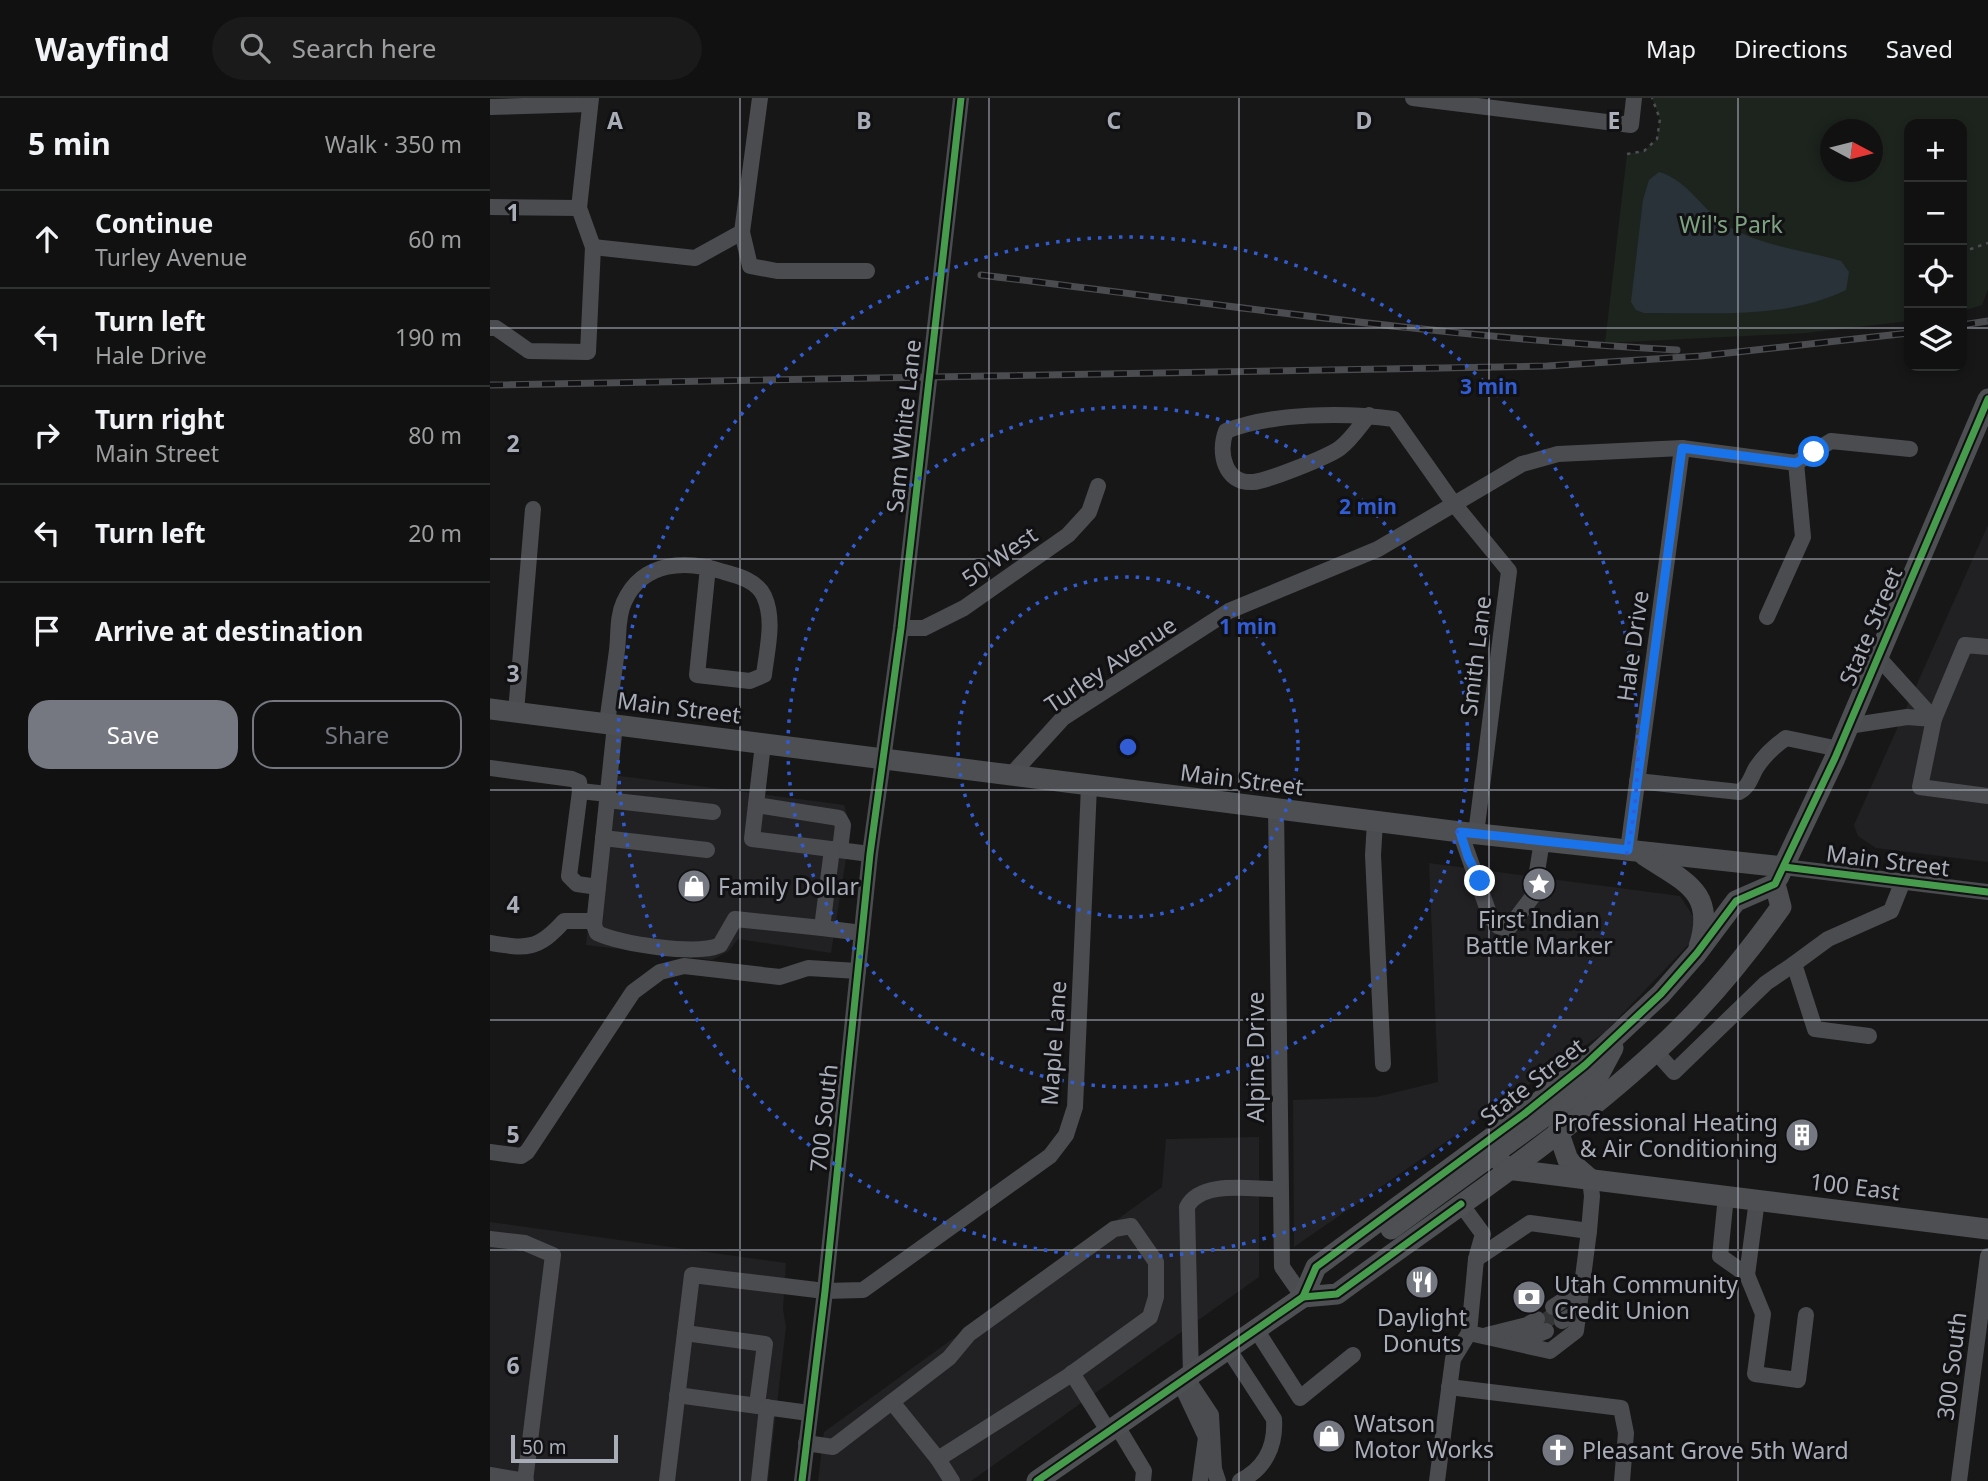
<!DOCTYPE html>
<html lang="en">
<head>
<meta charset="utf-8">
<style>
  :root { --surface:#111; --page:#1a1a1a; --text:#f1f3f6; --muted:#9c9d9f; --line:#303131; --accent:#757880 }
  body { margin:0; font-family:"Noto Sans",sans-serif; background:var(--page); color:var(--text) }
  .controls { position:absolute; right:21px; top:21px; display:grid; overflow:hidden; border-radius:14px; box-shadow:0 4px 10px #0003 }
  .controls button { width:63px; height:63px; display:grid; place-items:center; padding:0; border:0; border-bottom:2px solid var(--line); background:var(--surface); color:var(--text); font:35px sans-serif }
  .compass { position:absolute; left:1330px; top:21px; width:63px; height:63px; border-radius:50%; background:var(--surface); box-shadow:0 4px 10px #0003; rotate:97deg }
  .scale { position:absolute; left:21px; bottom:18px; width:107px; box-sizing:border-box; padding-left:7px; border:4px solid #a8adb8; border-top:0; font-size:19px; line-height:24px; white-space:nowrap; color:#a8adb8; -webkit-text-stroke:5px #111113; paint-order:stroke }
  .stop { position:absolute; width:21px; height:21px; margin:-16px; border:5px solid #1a73e8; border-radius:50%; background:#fff }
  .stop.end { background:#1a73e8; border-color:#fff; box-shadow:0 2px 7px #0008 }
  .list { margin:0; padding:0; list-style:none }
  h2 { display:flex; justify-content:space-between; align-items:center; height:91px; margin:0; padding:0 28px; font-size:30px }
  h2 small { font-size:23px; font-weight:400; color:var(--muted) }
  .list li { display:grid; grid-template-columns:46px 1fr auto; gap:21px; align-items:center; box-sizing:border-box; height:98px; padding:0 28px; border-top:2px solid var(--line) }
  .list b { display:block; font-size:26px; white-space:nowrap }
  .list p { margin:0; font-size:23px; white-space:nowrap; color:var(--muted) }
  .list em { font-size:23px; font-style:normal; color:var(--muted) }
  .actions { display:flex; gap:14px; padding:21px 28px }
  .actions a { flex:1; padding:16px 0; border:2px solid var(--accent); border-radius:21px; text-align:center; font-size:24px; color:var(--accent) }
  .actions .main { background:var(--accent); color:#fff }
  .icon { flex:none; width:38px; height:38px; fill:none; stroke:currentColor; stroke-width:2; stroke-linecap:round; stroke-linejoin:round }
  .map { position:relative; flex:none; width:1498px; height:1383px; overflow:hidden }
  header { display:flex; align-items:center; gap:42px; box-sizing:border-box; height:98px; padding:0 35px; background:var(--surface); border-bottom:2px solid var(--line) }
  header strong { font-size:33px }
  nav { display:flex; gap:38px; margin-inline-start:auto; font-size:24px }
  .search { width:490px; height:63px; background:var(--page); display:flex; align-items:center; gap:18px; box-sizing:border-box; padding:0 24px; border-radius:38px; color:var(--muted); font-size:26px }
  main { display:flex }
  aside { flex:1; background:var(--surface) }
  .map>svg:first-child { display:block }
  .built { fill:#212123 }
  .green { fill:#1d241e; fill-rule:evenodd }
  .water { fill:#2a3239 }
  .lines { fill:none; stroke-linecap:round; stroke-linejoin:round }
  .minor-tunnel { stroke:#343537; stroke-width:16; stroke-dasharray:16 8; stroke-linecap:butt }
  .path { stroke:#4d4e52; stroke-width:2.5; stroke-dasharray:3.5 5; stroke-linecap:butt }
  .minor { stroke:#4b4c50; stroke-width:16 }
  .major { stroke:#4d4f52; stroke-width:21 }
  .rail-casing { stroke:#4b4c4f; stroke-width:7 }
  .rail { stroke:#111113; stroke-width:4.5; stroke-dasharray:13; stroke-linecap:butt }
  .cycleway-casing { stroke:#111113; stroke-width:11 }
  .cycleway { stroke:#469c4c; stroke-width:7 }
  .route { stroke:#1a73e8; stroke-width:9 }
  .grid { fill:none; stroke:#a8adb8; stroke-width:2; stroke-opacity:0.55 }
  .ring { fill:none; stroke:#325cd3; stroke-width:3.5; stroke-dasharray:3.5 7 }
  .labels { text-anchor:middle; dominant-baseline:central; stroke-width:6; stroke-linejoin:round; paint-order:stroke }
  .park-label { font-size:23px; fill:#7fa381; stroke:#111113 }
  .street-label { font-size:23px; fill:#a8adb8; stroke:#111113 }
  .poi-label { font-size:23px; fill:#a8adb8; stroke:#111113; text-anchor:start }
  .grid-label { font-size:23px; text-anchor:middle; font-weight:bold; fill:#a8adb8; stroke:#111113; stroke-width:6; stroke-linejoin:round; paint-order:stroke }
  .centre { fill:#325cd3; stroke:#111113; stroke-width:3.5 }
  .ring-label { font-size:21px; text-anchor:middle; font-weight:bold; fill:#325cd3; stroke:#111113; stroke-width:6; stroke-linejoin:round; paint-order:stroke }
</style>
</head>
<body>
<header>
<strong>Wayfind</strong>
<div class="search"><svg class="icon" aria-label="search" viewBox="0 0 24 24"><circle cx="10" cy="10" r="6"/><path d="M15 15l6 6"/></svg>Search here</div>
<nav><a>Map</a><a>Directions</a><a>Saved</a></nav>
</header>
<main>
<aside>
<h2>5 min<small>Walk · 350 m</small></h2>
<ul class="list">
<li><svg class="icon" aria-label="ahead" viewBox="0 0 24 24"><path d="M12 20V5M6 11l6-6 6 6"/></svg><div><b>Continue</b><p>Turley Avenue</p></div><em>60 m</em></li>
<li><svg class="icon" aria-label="left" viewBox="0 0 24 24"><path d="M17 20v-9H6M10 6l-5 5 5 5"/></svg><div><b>Turn left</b><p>Hale Drive</p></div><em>190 m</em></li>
<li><svg class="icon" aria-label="right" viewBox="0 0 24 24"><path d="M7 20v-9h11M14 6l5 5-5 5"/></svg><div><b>Turn right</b><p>Main Street</p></div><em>80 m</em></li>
<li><svg class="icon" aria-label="left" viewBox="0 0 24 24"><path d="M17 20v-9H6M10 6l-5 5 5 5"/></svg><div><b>Turn left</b></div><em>20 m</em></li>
<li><svg class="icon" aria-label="arrive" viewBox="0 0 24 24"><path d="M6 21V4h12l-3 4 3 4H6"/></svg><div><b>Arrive at destination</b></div></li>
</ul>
<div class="actions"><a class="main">Save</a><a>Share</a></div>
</aside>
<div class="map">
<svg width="1498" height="1383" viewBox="0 0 1498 1383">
  <rect width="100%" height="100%" fill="#171717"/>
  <g class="built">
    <polygon points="1498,427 1498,764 1386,750 1368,738 1364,727"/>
    <polygon points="115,676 354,707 361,729 341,855 248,841 239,853 222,862 96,847"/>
    <polygon points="939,765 1190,798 1205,821 1200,845 1115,934 804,1149 803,1002 886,999 948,984"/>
    <polygon points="769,1039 769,1179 481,1383 328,1383 334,1334 672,1089 676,1041"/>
    <polygon points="0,1124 296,1165 293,1211 296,1229 278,1383 0,1383"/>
  </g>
  <path class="green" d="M1162,0H1498V191L1492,207L1472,213V26H1419V223L1316,235L1115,245L1137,56L1154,53L1167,41L1170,21ZM1340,32H1382V74H1340Z"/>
  <path class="water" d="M1169,74C1199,82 1214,116 1241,130C1276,149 1314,152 1351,163L1359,174L1356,192C1293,222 1222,214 1154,215L1146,212L1141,204L1153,102L1159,82Z"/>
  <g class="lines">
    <polyline class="minor-tunnel" points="1051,1226 1067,1215"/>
    <g class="path">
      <polyline points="1137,56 1154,53 1167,41 1170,21 1162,0"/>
      <polyline points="1472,154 1498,145"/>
    </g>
    <g class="minor">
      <polyline points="923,0 1141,27 1144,0"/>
      <polyline points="0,9 100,6"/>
      <polyline points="0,109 89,110"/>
      <polyline points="252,134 260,168 287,173 377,173"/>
      <polyline points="103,149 205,160 252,134 270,0"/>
      <polyline points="0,230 6,230 39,253 98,254 103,149 89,110 101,0"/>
      <path d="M879,317C870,328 861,342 850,350C838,359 777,383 763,384C734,386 728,354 736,333C782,315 854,314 904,321L964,406L1019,473L986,736"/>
      <polyline points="1306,365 1341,343 1420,351"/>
      <polyline points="1277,519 1313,439 1306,365"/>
      <polyline points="411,530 434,530 474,510 578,437 599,414 608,388"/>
      <polyline points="1498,549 1475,547 1444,621 1430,689 1498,698"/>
      <polyline points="26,614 43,411"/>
      <path d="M117,626C120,601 124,576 127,552C129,536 127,519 134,504C153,462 197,462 234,474C249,478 267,483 274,498C285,522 277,551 274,577L260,583L207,577L218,469"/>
      <path d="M125,627L104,827L107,835C132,846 206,858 230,847L245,821L332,830"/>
      <polyline points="1358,628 1417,619 1444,621 1388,559"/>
      <polyline points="273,646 262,741 380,756"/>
      <polyline points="0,670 82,681 89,684 90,693 118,696"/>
      <polyline points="521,677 573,620 739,513 888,451 1032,366 1068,356 1192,350 1306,365"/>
      <path d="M1147,683L1249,694C1259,689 1261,679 1266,670C1274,658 1284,648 1296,640L1349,651"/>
      <polyline points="90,693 79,778 87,786 108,789"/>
      <polyline points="117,702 223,714"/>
      <polyline points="266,707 349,720 353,727 350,752"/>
      <polyline points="786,711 792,1169 813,1199"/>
      <polyline points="885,724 883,757 893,966"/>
      <polyline points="970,734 1000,818 1008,828 1018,831 1043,798 1052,743"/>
      <polyline points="113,740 217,752"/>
      <polyline points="342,751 332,830 372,835"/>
      <polyline points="1138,752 1192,350"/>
      <polyline points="1294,769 1498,794"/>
      <path d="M0,845C37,851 48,852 74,823H104"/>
      <polyline points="1379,938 1325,931 1304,866 1338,841 1401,813 1413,783"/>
      <polyline points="1166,954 1184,974 1276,885 1304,866"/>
      <polyline points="0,1054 31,1058 37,1054 143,894 170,874 194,868 290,879 318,870 368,873"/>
      <polyline points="1236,1098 1230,1158 1257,1177 1273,1216 1265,1276 1308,1282 1316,1217"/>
      <polyline points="1099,1133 1102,1098 1100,1081"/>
      <polyline points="0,1141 35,1145 63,1157 35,1383"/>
      <polyline points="1257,1177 1267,1102"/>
      <polyline points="1063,1209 1091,1191"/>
      <polyline points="1072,1223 1088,1214"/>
      <polyline points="767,1233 810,1300 863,1257"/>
      <polyline points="195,1235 275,1246 267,1307"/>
      <polyline points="979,1235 1060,1253 1086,1233 1099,1133 1040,1125 986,1161"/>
      <polyline points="997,1237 1037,1227 1047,1221"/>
      <polyline points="1026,1245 1056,1233"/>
      <path d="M739,1252L784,1321C786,1349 774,1371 750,1383"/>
      <polyline points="582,1275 619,1334"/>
      <path d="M701,1278L697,1109C711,1081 763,1092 790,1091"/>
      <polyline points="697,1281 721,1317 724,1371 728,1383"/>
      <polyline points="691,1286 716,1339 710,1383"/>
      <polyline points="959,1289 1131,1310 1136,1335 1132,1383"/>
      <polyline points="187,1297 319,1315"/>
      <polyline points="402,1304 448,1361"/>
      <polyline points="627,1328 654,1373 653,1383"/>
      <polyline points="316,1345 343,1349 459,1260 479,1236 624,1131 641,1128 666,1164 666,1199 660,1219 577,1279 448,1361 462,1383"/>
      <polyline points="0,1377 36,1383"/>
      <polyline points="177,1383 202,1177 335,1193 373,1192 560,1058 576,1037 585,1009 599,688"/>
      <polyline points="269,1383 277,1309"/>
      <polyline points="312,1383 335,1193 380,756 411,530 471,0"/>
      <polyline points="947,1383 963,1261 979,1235 986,1161 993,1136 971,1106"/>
      <polyline points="1469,1383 1498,1158"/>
    </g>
    <g class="major">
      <polyline points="0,611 970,734 1294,769"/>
      <path d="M1154,757C1193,783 1227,793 1209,849"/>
      <polyline points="1288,780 1345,660 1498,301"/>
      <polyline points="1068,1033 1078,1062 1100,1081"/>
      <polyline points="1006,1057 1016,1071 1498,1131"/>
      <polyline points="901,1131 1107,980 1123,950"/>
      <path d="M813,1199L847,1196C953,1118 1067,1044 1165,954C1213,911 1253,862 1291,809L1285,786"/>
      <polyline points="547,1383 813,1199 826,1169 1034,1016 1095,967 1171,896 1207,855 1246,803 1285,786"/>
    </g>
    <defs>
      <g id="rail">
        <path d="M491,177C722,205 954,240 1187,252"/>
        <polyline points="1472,227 1498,223"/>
        <polyline points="0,287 1057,268 1211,258 1419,235"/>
      </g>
    </defs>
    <use href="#rail" class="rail-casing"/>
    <use href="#rail" class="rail"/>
    <defs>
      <g id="cycleway">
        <polyline points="1294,769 1498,794"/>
        <polyline points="813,1199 847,1196 971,1106"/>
        <polyline points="312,1383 335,1193 380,756 411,530 471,0"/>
        <polyline points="547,1383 813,1199 826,1169 1034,1016 1095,967 1171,896 1207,855 1246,803 1285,786 1345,660 1498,301"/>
      </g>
    </defs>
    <use href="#cycleway" class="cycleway-casing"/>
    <use href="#cycleway" class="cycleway"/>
  </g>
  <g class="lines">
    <polyline class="route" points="990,783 978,759 970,734 1138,752 1192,350 1306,365 1324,354"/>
  </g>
  <path class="grid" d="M250,0V1383M499,0V1383M749,0V1383M999,0V1383M1248,0V1383M0,230H1419M1472,230H1498M0,461H1498M0,692H1498M0,922H1498M0,1152H1498"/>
  <g class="ring">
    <circle cx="638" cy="649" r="170"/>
    <circle cx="638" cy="649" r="340"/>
    <circle cx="638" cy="649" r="510"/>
  </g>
  <defs>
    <symbol id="sight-disc" viewBox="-11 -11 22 22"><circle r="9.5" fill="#757880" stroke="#111113"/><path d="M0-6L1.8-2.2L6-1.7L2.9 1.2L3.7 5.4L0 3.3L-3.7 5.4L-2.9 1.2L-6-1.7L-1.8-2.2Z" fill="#fff"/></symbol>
    <symbol id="shop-disc" viewBox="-11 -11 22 22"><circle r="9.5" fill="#757880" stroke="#111113"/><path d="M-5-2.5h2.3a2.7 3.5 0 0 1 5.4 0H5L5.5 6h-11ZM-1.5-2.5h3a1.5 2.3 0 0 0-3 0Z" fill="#fff"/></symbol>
    <symbol id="building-disc" viewBox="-11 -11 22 22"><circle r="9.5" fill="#757880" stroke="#111113"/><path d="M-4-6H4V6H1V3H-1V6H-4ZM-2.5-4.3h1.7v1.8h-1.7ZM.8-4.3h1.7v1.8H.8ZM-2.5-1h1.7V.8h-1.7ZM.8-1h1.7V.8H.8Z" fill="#fff"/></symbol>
    <symbol id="restaurant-disc" viewBox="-11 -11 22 22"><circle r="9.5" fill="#757880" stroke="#111113"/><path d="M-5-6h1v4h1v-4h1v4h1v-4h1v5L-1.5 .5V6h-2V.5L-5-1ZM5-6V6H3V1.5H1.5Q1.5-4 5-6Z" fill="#fff"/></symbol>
    <symbol id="bank-disc" viewBox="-11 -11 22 22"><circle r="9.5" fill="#757880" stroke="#111113"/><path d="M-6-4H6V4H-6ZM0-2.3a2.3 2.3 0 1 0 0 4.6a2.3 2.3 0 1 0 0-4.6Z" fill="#fff"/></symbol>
    <symbol id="church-disc" viewBox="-11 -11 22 22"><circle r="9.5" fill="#757880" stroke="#111113"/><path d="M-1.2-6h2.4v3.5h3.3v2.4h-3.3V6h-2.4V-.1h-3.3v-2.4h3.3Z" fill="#fff"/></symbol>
  </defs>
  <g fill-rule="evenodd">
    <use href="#sight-disc" x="1030" y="767" width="38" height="38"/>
    <use href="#shop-disc" x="185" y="769" width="38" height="38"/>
    <use href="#building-disc" x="1293" y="1018" width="38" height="38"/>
    <use href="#restaurant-disc" x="913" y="1165" width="38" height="38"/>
    <use href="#bank-disc" x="1020" y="1180" width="38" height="38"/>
    <use href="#shop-disc" x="820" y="1319" width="38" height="38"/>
    <use href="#church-disc" x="1049" y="1333" width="38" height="38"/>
  </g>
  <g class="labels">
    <g class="park-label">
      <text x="1241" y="126">Wil's Park</text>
    </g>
    <g class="street-label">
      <text transform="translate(413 328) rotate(-84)">Sam White Lane</text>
      <text transform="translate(509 458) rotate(-35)">50 West</text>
      <text transform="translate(1380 528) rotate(-67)">State Street</text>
      <text transform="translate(1142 548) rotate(-82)">Hale Drive</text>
      <text transform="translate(985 558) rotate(-83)">Smith Lane</text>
      <text transform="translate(620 566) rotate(-34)">Turley Avenue</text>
      <text transform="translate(189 609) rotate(7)">Main Street</text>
      <text transform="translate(752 681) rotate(7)">Main Street</text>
      <text transform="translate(1398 762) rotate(7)">Main Street</text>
      <text transform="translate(563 945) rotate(-86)">Maple Lane</text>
      <text transform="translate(765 959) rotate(-90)">Alpine Drive</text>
      <text transform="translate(1042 983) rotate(-38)">State Street</text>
      <text transform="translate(333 1020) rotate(-84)">700 South</text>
      <text transform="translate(1365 1088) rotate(7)">100 East</text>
      <text transform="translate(1461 1268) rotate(-83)">300 South</text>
    </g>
    <g class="poi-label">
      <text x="228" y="788">Family Dollar</text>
      <text x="1049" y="821" text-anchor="middle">First Indian<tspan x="1049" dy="26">Battle Marker</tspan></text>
      <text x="1288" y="1024" text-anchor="end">Professional Heating<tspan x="1288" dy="26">&amp; Air Conditioning</tspan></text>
      <text x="1064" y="1186">Utah Community<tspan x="1064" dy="26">Credit Union</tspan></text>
      <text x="932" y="1219" text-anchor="middle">Daylight<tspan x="932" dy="26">Donuts</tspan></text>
      <text x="864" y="1325">Watson<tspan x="864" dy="26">Motor Works</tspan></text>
      <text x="1092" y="1352">Pleasant Grove 5th Ward</text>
    </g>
  </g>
  <g class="grid-label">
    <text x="125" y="31">A</text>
    <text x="374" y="31">B</text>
    <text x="624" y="31">C</text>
    <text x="874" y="31">D</text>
    <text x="1124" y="31">E</text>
    <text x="23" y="123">1</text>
    <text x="23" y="354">2</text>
    <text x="23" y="584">3</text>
    <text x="23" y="815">4</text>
    <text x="23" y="1045">5</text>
    <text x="23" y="1276">6</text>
  </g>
  <circle cx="638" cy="649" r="10" class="centre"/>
  <g class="ring-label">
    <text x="999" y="296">3 min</text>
    <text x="878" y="416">2 min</text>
    <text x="758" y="536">1 min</text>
  </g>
</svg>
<div class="controls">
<button>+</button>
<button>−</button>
<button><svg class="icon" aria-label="locate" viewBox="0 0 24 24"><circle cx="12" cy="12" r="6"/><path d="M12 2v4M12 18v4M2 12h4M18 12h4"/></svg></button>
<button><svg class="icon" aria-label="layers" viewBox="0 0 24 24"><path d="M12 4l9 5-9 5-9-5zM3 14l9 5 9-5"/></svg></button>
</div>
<svg class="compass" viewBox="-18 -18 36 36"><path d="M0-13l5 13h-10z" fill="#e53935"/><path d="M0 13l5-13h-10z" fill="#9c9d9f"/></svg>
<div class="scale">50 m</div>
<div class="stop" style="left:1324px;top:354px"></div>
<div class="stop end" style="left:990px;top:783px"></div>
</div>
</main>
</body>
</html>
